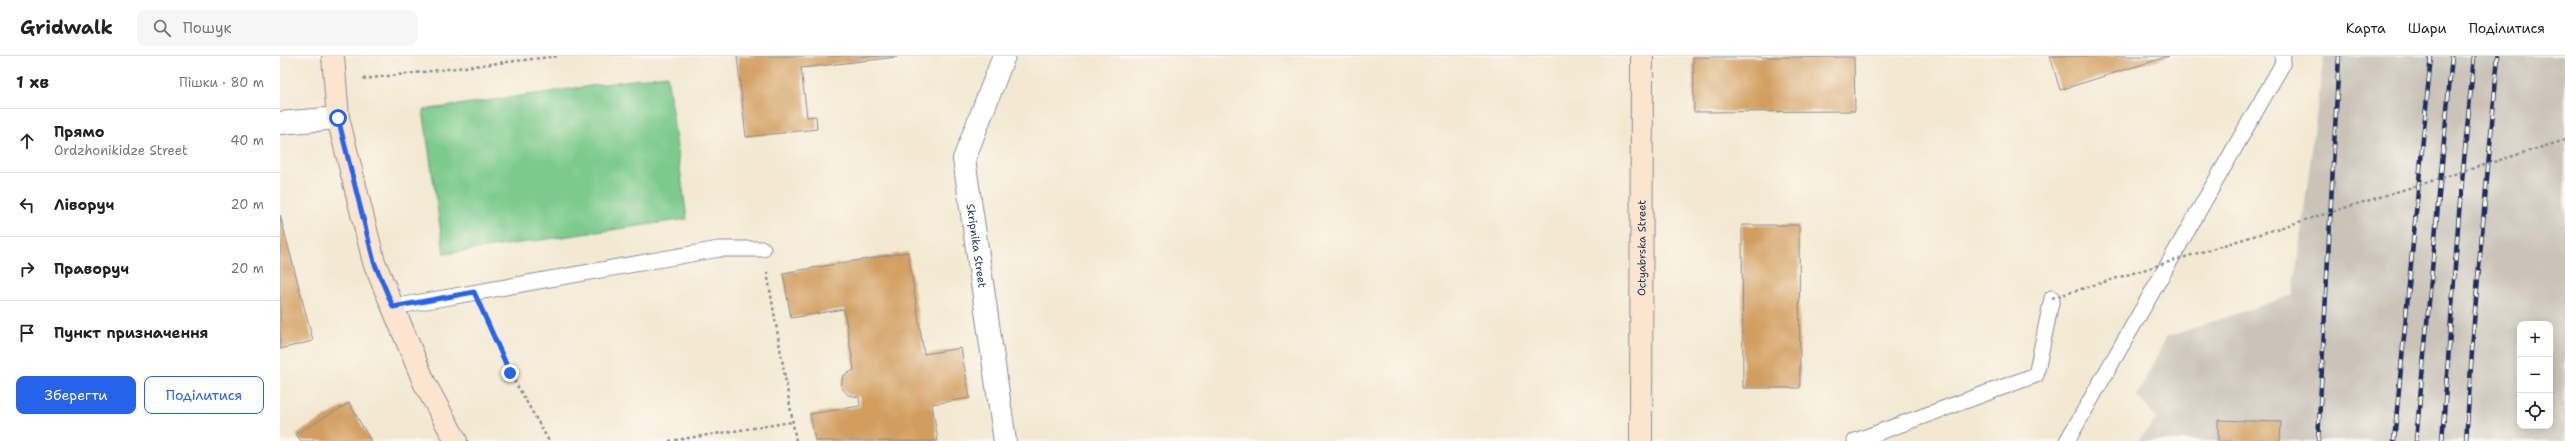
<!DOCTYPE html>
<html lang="uk">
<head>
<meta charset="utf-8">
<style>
  :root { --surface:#fff; --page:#f6f6f6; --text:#222; --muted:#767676; --line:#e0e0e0; --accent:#2563eb }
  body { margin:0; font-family:"Shantell Sans",sans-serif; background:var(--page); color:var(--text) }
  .controls { position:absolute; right:12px; bottom:12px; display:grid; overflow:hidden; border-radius:8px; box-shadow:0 2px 10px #0003 }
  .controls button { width:36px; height:36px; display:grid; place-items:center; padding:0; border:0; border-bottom:1px solid var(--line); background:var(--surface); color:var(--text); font:20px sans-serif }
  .stop { position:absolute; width:12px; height:12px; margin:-9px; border:3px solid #2563eb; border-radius:50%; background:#fff }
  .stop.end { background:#2563eb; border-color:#fff; box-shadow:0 1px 4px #0008 }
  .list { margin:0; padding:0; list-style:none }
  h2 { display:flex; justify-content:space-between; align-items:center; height:52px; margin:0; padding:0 16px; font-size:17px }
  h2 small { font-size:13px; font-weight:400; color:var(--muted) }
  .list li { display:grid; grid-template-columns:26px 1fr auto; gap:12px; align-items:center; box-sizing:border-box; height:64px; padding:0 16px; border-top:1px solid var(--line) }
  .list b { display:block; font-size:15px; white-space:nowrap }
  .list p { margin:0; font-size:13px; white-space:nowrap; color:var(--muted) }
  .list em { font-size:13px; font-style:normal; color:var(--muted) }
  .actions { display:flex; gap:8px; padding:12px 16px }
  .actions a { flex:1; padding:9px 0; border:1px solid var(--accent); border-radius:8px; text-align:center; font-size:14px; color:var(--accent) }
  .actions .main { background:var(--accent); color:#fff }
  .icon { flex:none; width:22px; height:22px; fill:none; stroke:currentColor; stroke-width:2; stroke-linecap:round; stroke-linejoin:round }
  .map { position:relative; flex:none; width:2285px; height:385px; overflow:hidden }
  header { display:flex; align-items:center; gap:24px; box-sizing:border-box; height:56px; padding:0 20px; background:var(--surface); border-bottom:1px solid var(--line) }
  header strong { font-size:19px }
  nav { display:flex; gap:22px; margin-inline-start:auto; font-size:14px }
  .search { width:280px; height:36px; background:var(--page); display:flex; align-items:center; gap:10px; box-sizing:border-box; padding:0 14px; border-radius:8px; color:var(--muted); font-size:15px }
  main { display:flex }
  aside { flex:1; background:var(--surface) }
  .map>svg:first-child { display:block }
  .industrial { fill:#c9c3b8; fill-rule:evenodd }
  .green { fill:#7bcb8c; stroke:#4b7d75 }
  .building { fill:#d29e5f }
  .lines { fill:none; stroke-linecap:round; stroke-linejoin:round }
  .lane-casing { stroke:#878c98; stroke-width:17 }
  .street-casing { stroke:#878c98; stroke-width:24 }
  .secondary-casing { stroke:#878c98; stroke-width:24 }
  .path { stroke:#878c98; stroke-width:2.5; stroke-dasharray:3 3; stroke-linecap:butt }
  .lane { stroke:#fff; stroke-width:15 }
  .street { stroke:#fff; stroke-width:22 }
  .secondary { stroke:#fbe5cf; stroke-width:22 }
  .rail-casing { stroke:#1b2f5e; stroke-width:4.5 }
  .rail { stroke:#fbf7ec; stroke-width:3; stroke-dasharray:9; stroke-linecap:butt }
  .path-bridge { stroke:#878c98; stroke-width:2.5; stroke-dasharray:3 3; stroke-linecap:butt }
  .route { stroke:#2563eb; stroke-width:5 }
  .labels { text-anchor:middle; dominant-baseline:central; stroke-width:3; stroke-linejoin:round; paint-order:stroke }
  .street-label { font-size:11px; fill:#1b2f5e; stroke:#fbf7ec }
</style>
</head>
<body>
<header>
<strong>Gridwalk</strong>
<div class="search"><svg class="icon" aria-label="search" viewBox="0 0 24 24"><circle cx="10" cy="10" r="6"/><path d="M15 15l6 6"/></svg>Пошук</div>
<nav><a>Карта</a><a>Шари</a><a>Поділитися</a></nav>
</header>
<main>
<aside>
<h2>1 хв<small>Пішки · 80 m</small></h2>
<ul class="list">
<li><svg class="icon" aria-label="ahead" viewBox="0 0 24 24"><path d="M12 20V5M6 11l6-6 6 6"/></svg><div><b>Прямо</b><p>Ordzhonikidze Street</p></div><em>40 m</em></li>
<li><svg class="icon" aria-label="left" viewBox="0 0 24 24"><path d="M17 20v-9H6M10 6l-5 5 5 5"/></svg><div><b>Ліворуч</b></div><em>20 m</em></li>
<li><svg class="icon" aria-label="right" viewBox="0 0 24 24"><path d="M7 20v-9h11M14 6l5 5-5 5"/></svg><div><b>Праворуч</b></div><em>20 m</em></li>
<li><svg class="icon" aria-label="arrive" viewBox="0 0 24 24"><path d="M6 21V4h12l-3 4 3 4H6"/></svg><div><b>Пункт призначення</b></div></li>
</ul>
<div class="actions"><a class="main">Зберегти</a><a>Поділитися</a></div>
</aside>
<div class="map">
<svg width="2285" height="385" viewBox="0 0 2285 385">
  <rect width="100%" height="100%" fill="#fbf7ec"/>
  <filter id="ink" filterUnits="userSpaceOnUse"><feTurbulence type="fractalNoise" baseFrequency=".025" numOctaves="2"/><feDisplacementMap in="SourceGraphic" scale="8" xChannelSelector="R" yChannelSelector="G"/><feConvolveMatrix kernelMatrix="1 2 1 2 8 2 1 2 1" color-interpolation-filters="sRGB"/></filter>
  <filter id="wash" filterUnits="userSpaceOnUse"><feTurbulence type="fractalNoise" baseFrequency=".012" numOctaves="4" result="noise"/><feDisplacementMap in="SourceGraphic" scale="16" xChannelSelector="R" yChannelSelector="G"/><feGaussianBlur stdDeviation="0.9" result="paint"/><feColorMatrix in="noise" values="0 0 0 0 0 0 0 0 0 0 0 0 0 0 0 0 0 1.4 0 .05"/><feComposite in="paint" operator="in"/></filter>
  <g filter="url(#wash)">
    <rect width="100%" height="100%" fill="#f3e9d1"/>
    <path class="industrial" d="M2044,0H2285V385H1857L1877,363L1857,340L1886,281L2013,239ZM2240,268H2270V370H2240Z"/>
    <polygon class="green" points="387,19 407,163 164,198 143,54"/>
    <g id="blocks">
      <g class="building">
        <polygon points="457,0 617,0 617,1 521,12 527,61 536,60 537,73 466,81"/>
        <polygon points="1770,0 1889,0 1780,34"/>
        <polygon points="1413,1 1574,1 1575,55 1414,56"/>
        <polygon points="0,159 33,285 0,293"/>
        <polygon points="1462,169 1519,169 1520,332 1463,332"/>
        <polygon points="628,196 644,298 681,292 690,342 652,348 658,385 535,385 530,358 580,350 579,341 568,339 561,331 563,320 574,314 564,253 511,262 503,217"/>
        <polygon points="69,347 91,385 21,385 16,378"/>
        <polygon points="1938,364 2001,366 2000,385 1938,385"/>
      </g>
    </g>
  </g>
  <g filter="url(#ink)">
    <use href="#blocks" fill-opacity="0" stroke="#878c98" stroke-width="1"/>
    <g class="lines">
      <defs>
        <g id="lane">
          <polyline points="113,251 439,193 483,193"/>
          <polyline points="1575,385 1756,319 1772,242"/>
          <polyline points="1787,385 2002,9 2003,0"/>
        </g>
        <g id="street">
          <path id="s1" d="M724,0L684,103L725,385"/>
          <polyline points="0,67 58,62"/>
        </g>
        <g id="secondary">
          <polyline points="53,0 58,62 94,206 145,328 176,385"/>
          <path id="s2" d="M1361,385L1362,0"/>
        </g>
      </defs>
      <use href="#lane" class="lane-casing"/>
      <use href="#street" class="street-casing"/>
      <use href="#secondary" class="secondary-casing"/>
      <g class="path">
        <polyline points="83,23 278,0"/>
        <polyline points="487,216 516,385"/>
        <polyline points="204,259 230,317 269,385"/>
        <polyline points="389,385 512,366"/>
      </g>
      <use href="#lane" class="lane"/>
      <use href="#street" class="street"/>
      <use href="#secondary" class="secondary"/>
      <defs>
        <g id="rail">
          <polyline points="2038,385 2059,0"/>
          <polyline points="2114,385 2151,0"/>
          <polyline points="2136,385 2172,0"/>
          <polyline points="2162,385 2179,157 2194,0"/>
          <polyline points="2186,385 2194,266 2218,0"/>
        </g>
      </defs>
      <use href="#rail" class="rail-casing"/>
      <use href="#rail" class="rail"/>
      <polyline class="path-bridge" points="1772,242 2285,84"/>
    </g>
  </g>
  <g class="lines" filter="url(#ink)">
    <polyline class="route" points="58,62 94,206 113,251 194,236 230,317"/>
  </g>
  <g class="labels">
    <g class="street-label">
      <text stroke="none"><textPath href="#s1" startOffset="198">Skripnika Street</textPath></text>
      <text stroke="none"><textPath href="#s2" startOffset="193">Octyabrska Street</textPath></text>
    </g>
  </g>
</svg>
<div class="controls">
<button>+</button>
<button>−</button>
<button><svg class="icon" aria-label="locate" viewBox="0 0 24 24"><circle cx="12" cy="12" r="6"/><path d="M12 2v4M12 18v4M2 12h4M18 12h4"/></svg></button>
</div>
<div class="stop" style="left:58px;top:62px"></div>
<div class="stop end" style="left:230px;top:317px"></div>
</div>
</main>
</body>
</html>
